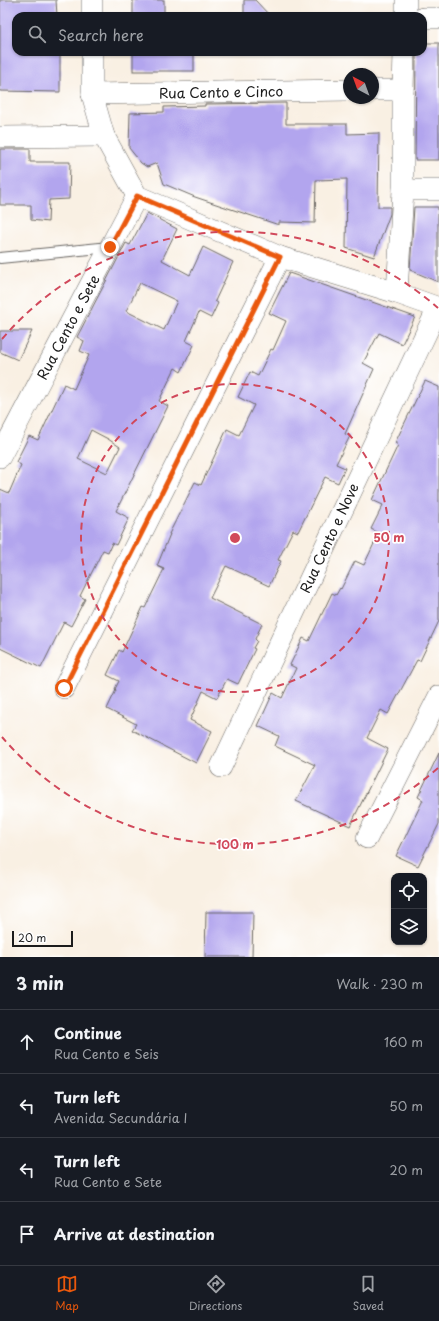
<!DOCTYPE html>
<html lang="en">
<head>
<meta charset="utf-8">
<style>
  :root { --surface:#171b24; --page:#242831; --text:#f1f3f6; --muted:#9ea1a6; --line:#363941; --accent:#ea580c }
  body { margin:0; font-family:"Playpen Sans",sans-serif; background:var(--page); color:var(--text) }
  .controls { position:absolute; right:12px; bottom:12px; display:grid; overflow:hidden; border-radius:8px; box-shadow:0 1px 3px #0004 }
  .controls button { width:36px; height:36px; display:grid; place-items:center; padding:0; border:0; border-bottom:1px solid var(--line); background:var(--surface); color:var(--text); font:20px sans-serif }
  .compass { position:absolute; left:343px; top:68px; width:36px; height:36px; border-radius:50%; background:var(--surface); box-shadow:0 1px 3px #0004; rotate:319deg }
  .scale { position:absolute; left:12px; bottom:10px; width:61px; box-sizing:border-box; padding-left:4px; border:2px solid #1c1c1c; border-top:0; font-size:11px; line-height:14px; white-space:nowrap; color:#1c1c1c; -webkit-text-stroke:3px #fff; paint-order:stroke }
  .stop { position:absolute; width:12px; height:12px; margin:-9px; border:3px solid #ea580c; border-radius:50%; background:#fff }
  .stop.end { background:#ea580c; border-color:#fff; box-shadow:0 1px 4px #0008 }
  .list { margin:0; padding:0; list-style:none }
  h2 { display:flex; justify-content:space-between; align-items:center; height:52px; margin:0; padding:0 16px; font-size:17px }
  h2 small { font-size:13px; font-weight:400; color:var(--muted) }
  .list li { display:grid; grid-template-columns:26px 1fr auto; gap:12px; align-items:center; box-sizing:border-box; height:64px; padding:0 16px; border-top:1px solid var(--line) }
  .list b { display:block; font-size:15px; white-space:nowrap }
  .list p { margin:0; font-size:13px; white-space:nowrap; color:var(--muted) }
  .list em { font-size:13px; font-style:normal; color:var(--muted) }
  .icon { flex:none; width:22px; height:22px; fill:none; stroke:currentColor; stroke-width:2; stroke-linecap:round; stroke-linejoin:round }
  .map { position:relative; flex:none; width:439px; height:957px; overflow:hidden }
  .search { position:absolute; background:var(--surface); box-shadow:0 1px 3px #0004; left:12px; right:12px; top:12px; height:44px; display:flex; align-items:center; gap:10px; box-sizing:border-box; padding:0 14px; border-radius:12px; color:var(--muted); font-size:15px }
  .sheet { height:308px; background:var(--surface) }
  nav { display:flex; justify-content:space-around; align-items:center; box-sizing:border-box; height:56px; border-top:1px solid var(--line); background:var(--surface); font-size:11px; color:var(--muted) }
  nav a { display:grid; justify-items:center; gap:2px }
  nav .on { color:var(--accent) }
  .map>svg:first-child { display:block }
  .building { fill:#b2a5ee; fill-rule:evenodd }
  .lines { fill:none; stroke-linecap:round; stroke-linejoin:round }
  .service-casing { stroke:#696662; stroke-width:12 }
  .minor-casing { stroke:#696662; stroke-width:22 }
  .service { stroke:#fff; stroke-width:10 }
  .minor { stroke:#fff; stroke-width:21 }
  .route { stroke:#ea580c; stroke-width:5 }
  .ring { fill:none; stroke:#d1495b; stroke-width:2; stroke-dasharray:7 5 }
  .labels { text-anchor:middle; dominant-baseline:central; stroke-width:3.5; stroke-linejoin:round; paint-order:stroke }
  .street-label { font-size:14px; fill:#1c1c1c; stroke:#fff }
  .centre { fill:#d1495b; stroke:#fff; stroke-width:2 }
  .ring-label { font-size:12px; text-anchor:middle; font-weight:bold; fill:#d1495b; stroke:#fff; stroke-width:3.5; stroke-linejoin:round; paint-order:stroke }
</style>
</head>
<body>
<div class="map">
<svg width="439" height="957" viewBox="0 0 439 957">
  <rect width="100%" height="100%" fill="#fff"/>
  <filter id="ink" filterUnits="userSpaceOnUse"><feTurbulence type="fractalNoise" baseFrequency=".025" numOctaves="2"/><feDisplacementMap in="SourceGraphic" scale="8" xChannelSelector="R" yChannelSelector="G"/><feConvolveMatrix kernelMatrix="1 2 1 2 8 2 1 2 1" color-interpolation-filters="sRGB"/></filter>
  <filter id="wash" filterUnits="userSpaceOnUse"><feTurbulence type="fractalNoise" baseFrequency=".012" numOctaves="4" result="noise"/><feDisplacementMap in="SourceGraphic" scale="16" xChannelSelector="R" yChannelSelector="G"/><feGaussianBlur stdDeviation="0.9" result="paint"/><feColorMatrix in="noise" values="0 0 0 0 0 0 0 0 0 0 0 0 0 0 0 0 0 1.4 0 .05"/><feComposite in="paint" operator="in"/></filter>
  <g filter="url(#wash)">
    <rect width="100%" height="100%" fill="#f9f0e3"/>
    <g id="blocks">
      <g class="building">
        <polygon points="0,0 56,0 57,16 16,16 16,52 60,52 60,92 0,91"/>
        <rect x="133" y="0" width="31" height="16"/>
        <polygon points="244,0 255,0 270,16 244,16"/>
        <polygon points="423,43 439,43 439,160 415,160 416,52 423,52"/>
        <rect x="133" y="52" width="61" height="19"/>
        <polygon points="286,103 286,124 347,124 347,134 379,133 378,207 390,207 390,214 374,257 346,248 347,179 316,180 315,223 279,222 279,225 195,197 164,184 157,163 147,167 141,163 129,148 130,113 164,112 164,107 205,106 205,104"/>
        <polygon points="0,149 30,149 30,162 70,162 69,199 49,200 48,222 31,220 31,205 0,205"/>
        <polygon points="414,207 438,207 438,282 410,270"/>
        <path d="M147,213L177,229L162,260L190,275L203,247L233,262L215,301L218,303L211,318L199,312L186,341L194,345L181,372L175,368L159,401L168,406L116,511L129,518L116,545L112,543L108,552L103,550L80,596L85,599L71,626L64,622L41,668L0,648V489L9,493L21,465L16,462L29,436L38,440L64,384L74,389L89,355L80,351L84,341L77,337L126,243L130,245ZM140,283L177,301L164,330L126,311ZM91,430L108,439L120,447L107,473L78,459Z"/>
        <polygon points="289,273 415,317 402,344 379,333 363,363 374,369 345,434 350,436 336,464 345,468 338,483 325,477 298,532 293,530 278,560 281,561 269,586 226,566 210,598 262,624 255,639 257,641 253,648 255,649 238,684 227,679 217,698 203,691 190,720 212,731 196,763 132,730 136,724 107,709 116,690 115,689 119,681 107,675 119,650 122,652 143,607 145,608 164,569 157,566 170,534 169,534 195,482 201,485 227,429 239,435 254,405 238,397 250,372 258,376 271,349 273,350 286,321 269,313"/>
        <polygon points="0,331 32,331 18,360 0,352"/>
        <polygon points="425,381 439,387 439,621 420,661 417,660 388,714 381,710 367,738 388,749 350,826 296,801 315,765 275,746 279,736 258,726 273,693 282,698 296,668 290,665 303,638 309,641 332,593 336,595 340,588 341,589 355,561 364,565 379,533 371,529 383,505 372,500 398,445 395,443"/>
        <polygon points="439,753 439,824 418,866 396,856 423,800 418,797"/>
        <polygon points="206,912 253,912 252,957 205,957"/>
      </g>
    </g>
  </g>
  <g filter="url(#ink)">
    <use href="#blocks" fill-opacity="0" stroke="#696662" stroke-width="1"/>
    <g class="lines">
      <defs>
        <polyline id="service" points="0,258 110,247"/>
        <g id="minor">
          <polyline points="92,16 92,0"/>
          <polyline points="406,16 406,0"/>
          <polyline points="423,18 439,18"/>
          <polyline points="92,52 92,94 104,136 137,196 280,257 397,293 439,308"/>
          <polyline points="373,90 403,90"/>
          <polyline points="92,94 349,90"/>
          <polyline points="0,137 104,136"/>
          <polyline points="403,190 439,190"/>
          <polyline points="397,293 403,190 403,90 404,52"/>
          <polyline points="0,457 137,196"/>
          <polyline points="64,688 280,257"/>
          <polyline points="221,767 438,308"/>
          <polyline points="367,838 439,696"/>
        </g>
      </defs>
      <use href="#service" class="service-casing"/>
      <use href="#minor" class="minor-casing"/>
      <use href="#service" class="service"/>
      <use href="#minor" class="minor"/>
    </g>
  </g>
  <g class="lines" filter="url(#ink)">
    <polyline class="route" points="64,688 280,257 137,196 110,247"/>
  </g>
  <g class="ring">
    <circle cx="235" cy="538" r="154"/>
    <path d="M438 768A307 307 0 0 1 2 737M2 339A307 307 0 0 1 438 308"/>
  </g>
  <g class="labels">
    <g class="street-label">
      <text transform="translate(221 92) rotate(-1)">Rua Cento e Cinco</text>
      <text transform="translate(68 327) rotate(-62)">Rua Cento e Sete</text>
      <text transform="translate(329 538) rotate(-65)">Rua Cento e Nove</text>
    </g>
  </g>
  <circle cx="235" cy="538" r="6" class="centre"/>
  <g class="ring-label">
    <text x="389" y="542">50 m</text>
    <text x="235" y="849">100 m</text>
  </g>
</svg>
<div class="controls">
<button><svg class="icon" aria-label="locate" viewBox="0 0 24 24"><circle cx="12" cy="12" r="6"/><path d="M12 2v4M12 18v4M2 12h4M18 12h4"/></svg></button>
<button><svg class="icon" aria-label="layers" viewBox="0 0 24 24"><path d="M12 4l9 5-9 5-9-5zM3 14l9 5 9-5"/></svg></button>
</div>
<svg class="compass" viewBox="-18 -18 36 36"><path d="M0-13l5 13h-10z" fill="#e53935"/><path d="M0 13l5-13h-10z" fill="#9ea1a6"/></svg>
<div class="scale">20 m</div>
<div class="stop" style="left:64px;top:688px"></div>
<div class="stop end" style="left:110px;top:247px"></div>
<div class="search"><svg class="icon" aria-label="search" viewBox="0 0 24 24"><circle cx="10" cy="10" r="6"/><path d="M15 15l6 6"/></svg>Search here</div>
</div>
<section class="sheet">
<h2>3 min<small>Walk · 230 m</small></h2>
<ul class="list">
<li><svg class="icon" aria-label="ahead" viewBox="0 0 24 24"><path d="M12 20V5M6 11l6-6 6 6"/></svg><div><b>Continue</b><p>Rua Cento e Seis</p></div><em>160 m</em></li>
<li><svg class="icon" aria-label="left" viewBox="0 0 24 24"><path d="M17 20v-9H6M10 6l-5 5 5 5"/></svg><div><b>Turn left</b><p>Avenida Secundária I</p></div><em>50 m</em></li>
<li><svg class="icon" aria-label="left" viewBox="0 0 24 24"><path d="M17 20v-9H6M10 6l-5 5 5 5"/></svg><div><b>Turn left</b><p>Rua Cento e Sete</p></div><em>20 m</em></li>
<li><svg class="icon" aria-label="arrive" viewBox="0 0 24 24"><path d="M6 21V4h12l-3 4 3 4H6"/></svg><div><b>Arrive at destination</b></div></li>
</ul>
</section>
<nav>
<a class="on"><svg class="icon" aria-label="map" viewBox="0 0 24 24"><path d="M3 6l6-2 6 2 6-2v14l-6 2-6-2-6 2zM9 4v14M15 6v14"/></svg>Map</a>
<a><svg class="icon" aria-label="directions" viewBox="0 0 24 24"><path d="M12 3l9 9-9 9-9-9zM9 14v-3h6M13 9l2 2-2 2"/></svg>Directions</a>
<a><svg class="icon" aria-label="saved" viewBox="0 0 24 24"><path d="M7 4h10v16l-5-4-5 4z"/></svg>Saved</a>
</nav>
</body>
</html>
